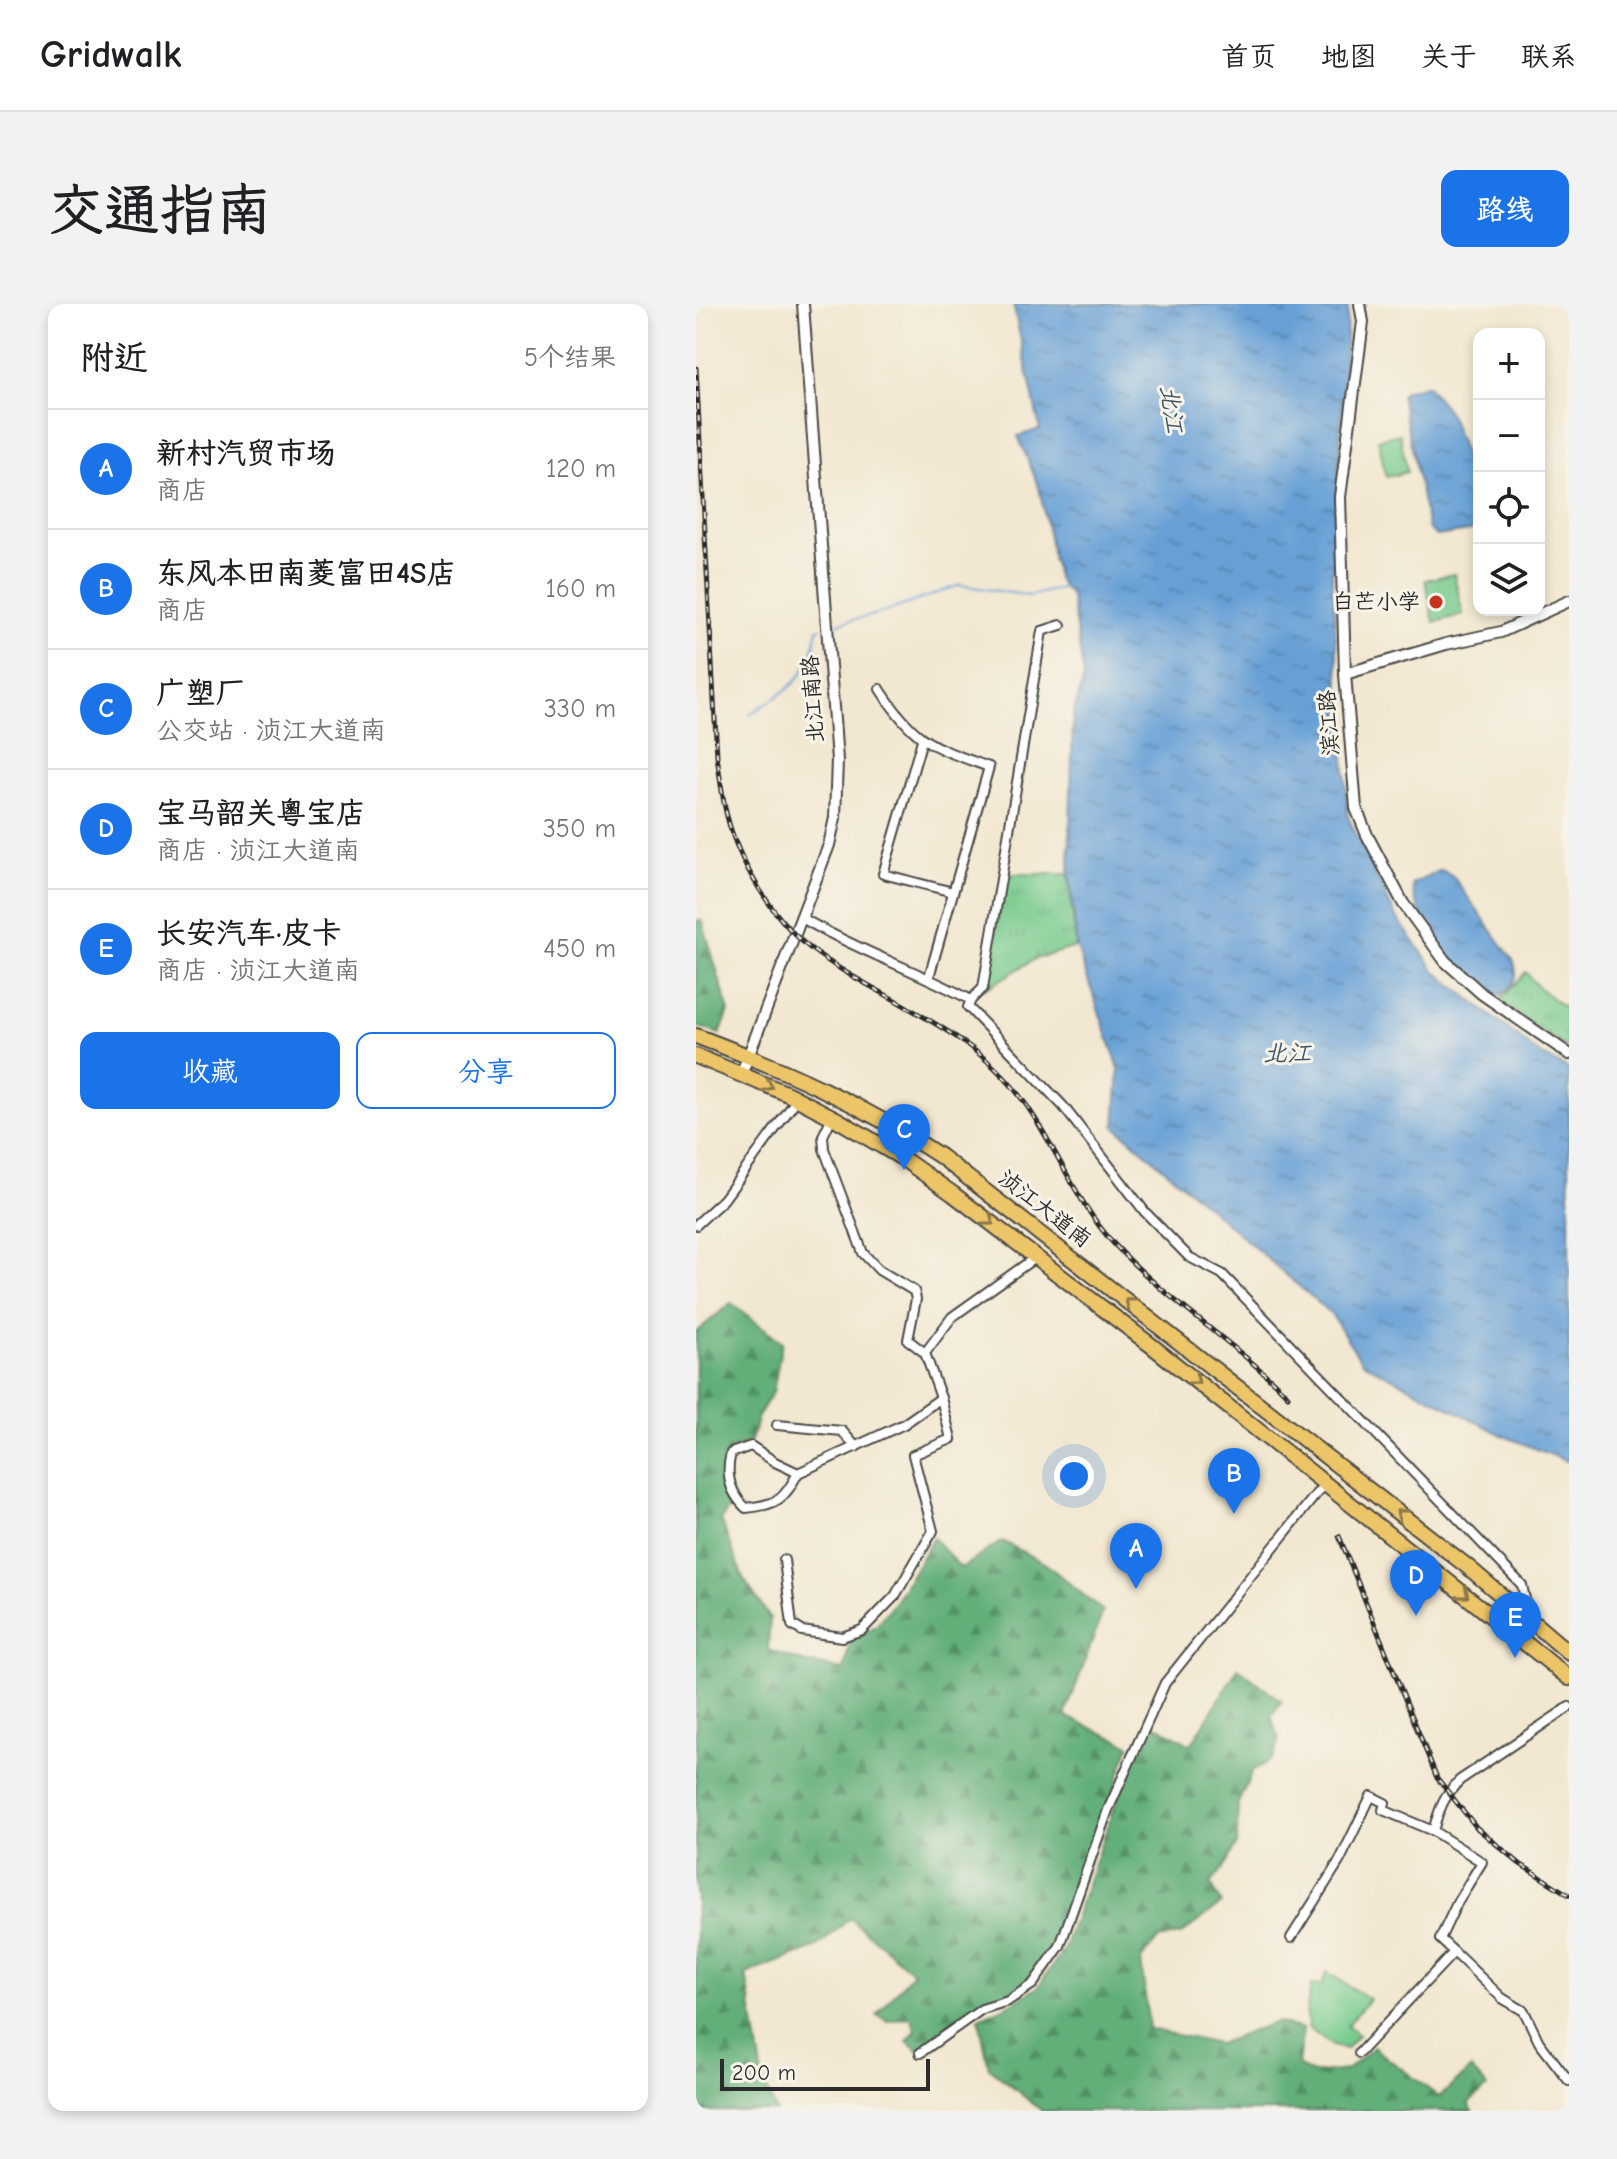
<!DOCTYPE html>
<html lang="zh">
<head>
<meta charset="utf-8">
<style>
  :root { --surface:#fff; --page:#f2f2f2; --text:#202124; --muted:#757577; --line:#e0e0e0; --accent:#1a73e8 }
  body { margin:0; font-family:"Comic Neue","LXGW WenKai TC",sans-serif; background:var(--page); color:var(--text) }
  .controls { position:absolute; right:24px; top:24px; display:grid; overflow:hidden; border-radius:16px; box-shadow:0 4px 12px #0003 }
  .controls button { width:72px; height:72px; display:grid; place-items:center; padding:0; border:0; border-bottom:2px solid var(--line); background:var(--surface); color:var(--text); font:40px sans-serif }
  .scale { position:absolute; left:24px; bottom:20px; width:210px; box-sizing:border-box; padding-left:8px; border:4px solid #2b2b2b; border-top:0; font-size:22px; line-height:28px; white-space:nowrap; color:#2b2b2b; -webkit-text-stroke:6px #f7f3e8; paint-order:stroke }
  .you { position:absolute; left:378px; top:1172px; width:28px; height:28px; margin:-20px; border:6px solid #fff; border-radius:50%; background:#1a73e8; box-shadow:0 0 0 12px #1a73e833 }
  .badge { display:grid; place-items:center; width:52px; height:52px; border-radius:50%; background:var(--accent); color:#fff; font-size:26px; font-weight:700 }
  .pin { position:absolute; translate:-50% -66px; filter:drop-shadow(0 2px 4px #0008) }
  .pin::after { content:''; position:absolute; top:42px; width:28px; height:24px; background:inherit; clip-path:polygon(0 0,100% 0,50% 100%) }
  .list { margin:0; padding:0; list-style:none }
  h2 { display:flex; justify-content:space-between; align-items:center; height:104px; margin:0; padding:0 32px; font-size:34px }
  h2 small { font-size:26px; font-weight:400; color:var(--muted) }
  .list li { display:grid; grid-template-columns:52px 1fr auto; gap:24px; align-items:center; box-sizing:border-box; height:120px; padding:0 32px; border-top:2px solid var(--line) }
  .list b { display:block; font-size:30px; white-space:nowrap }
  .list p { margin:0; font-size:26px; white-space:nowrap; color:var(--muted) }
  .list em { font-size:26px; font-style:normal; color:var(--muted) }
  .actions { display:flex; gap:16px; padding:24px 32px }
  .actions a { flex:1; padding:18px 0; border:2px solid var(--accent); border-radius:16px; text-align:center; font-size:28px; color:var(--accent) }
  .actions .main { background:var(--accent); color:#fff }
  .icon { flex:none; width:44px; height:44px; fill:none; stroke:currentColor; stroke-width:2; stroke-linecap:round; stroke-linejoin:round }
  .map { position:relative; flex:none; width:873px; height:1807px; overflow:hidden; border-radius:16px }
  header { display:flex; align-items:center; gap:48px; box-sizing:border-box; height:112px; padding:0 40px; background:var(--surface); border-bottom:2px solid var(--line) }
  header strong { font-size:38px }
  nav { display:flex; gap:44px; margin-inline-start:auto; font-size:28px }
  .intro { display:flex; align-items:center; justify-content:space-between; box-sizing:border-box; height:192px; padding:0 48px }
  h1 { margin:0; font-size:56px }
  .button { padding:20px 36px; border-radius:16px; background:var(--accent); color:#fff; font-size:28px; font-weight:700 }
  main { display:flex; gap:48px; padding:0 48px }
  aside { flex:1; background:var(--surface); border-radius:16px; box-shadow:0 4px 12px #0003 }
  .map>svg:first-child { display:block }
  .grass { fill:url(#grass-tufts); stroke:#527b5c; stroke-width:2 }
  .forest { fill:url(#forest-firs); stroke:#466d52; stroke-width:2 }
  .garden { fill:#78cb8e; stroke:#527b5c; stroke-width:2 }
  .water { fill:url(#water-ripples); stroke:#496680; stroke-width:2 }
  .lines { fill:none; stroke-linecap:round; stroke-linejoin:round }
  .stream { stroke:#67a0d6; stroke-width:2 }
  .minor-casing { stroke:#494744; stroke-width:12 }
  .tertiary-casing { stroke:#494744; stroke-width:14 }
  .primary-casing { stroke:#494744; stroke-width:18 }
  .minor { stroke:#fff; stroke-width:8 }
  .tertiary { stroke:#fff; stroke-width:10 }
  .primary { stroke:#edc569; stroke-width:14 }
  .rail-casing { stroke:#2b2b2b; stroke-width:5 }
  .rail { stroke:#f7f3e8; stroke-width:2; stroke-dasharray:6; stroke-linecap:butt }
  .oneway { stroke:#8c784a }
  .poi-dot { fill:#c8321e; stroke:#f7f3e8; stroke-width:3 }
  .labels { text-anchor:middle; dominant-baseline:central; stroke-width:6; stroke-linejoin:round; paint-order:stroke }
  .poi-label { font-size:22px; fill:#2b2b2b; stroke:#f7f3e8; text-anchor:end }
  .street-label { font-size:22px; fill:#2b2b2b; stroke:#f7f3e8 }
  .water-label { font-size:24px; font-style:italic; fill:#405467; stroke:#f7f3e8 }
</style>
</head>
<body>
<header>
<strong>Gridwalk</strong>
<nav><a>首页</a><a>地图</a><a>关于</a><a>联系</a></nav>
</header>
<div class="intro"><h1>交通指南</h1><a class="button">路线</a></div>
<main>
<aside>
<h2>附近<small>5个结果</small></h2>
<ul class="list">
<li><span class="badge">A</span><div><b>新村汽贸市场</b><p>商店</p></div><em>120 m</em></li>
<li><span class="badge">B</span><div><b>东风本田南菱富田4S店</b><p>商店</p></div><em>160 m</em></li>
<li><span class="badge">C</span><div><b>广塑厂</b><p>公交站 · 浈江大道南</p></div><em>330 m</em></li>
<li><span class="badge">D</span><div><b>宝马韶关粤宝店</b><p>商店 · 浈江大道南</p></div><em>350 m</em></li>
<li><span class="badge">E</span><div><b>长安汽车·皮卡</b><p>商店 · 浈江大道南</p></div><em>450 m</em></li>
</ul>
<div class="actions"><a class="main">收藏</a><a>分享</a></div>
</aside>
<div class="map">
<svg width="873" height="1807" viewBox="0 0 873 1807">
  <defs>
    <pattern id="grass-tufts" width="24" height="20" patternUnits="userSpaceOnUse" patternTransform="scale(2)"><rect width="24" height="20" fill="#78cb8e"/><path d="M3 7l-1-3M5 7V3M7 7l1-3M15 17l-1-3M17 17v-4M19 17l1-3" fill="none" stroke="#68ae7b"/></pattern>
    <pattern id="forest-firs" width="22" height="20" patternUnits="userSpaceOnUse" patternTransform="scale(2)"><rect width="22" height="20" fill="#62af79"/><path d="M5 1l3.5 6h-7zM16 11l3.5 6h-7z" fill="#518f63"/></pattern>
    <pattern id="water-ripples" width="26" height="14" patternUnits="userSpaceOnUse" patternTransform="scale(2)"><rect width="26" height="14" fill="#67a0d6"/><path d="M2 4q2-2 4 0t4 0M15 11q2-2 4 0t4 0" fill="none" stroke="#5583ae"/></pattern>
  </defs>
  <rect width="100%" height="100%" fill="#f7f3e8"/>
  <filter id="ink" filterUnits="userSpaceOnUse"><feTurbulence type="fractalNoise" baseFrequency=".0125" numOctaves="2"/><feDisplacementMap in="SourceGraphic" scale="16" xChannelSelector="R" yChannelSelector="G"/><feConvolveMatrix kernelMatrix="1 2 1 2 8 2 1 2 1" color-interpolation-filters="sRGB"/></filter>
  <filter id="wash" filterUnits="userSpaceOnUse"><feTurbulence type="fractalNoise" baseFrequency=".006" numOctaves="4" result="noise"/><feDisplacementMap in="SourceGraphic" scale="32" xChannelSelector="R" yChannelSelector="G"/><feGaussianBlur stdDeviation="1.8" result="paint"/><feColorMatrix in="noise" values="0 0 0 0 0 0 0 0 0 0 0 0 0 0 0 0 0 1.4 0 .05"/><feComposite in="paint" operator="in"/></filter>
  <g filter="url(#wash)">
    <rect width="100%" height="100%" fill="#f2e7d0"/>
    <g class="grass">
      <polygon points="310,570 372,570 380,643 339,655 289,685"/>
      <polygon points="830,668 842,683 873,707 873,745 803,698"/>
    </g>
    <g class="forest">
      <polygon points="6,616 33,708 24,730 0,722 0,617"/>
      <path d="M35,999L86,1038L77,1088L62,1112L55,1137L33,1147C30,1163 30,1183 38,1197L25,1216L47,1274L74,1314L72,1346L110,1359L148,1366L155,1335L180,1322L199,1298L237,1234L265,1264L306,1237L350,1260L407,1307L369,1412L434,1441L362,1640L333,1678L310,1695L280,1704L222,1746L211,1737L220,1726L215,1713L191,1717L181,1711L217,1668L154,1614L122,1643L50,1670L68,1779L80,1807H0V1028Z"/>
      <polygon points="542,1364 586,1397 575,1412 583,1436 577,1454 556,1468 542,1499 541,1539 527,1565 515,1579 525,1600 484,1631 462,1635 445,1656 453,1725 522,1740 580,1718 607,1725 602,1761 616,1770 651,1766 677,1743 743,1793 775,1765 791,1783 772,1800 777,1807 346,1807 293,1764 283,1714 312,1701 341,1684 368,1645 417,1506 455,1418 495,1441"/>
    </g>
    <g class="garden">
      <polygon points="704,130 711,168 690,173 682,135"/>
      <polygon points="758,270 767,311 738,318 729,276"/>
      <polygon points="631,1668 673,1695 651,1722 662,1731 650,1745 637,1742 613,1725 610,1707 615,1681 625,1682"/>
    </g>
    <g class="water">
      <polygon points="317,0 652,0 636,276 652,513 699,611 740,668 845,751 873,765 873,1158 808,1132 666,1058 635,1010 419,822 423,765 381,644 373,567 377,411 388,373 375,293 361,274 343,183 322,132 344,125"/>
      <polygon points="731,81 752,107 783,190 783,219 774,227 740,232 732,224 705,92 708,87"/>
      <path d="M743,567H748L758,574L817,656C824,672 819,681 805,691L799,690C785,677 768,666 754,653C742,640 713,598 717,580Z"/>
    </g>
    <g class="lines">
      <g class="stream">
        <polyline points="139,320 189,308 264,281 334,292 369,283"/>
        <path d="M54,410C96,383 113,376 122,324H125"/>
      </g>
    </g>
  </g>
  <g filter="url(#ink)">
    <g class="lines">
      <defs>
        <g id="minor">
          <path d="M184,385C219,439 235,442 293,463L233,673"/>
          <polyline points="226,436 187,570 257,588"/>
          <path d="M106,614C160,646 220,666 275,696L272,703L367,802L449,908L493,953L526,970L826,1281L833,1314"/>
          <polyline points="275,696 287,684 346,327 365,321"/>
          <polyline points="136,813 127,832 128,845 167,949 183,966 218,987 220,995 212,1036 229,1049"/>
          <polyline points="0,921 28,895 101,795"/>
          <polyline points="81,1121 146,1127 160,1143"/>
          <path d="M102,1169C87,1197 82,1200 50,1204C34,1189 29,1171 35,1149L55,1142L79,1158L102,1169L208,1120L245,1094"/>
          <polyline points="88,1256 96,1321 106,1327 146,1333 166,1326 199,1292 237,1227 217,1151 255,1135 245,1094 229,1049 256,1013 340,953"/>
          <path d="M737,1527C743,1506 748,1491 764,1476L873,1403"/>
          <polyline points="595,1634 644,1556 675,1492 689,1499 687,1506 737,1527 786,1558 762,1597 744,1635 758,1648"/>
          <polyline points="224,1749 286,1705 312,1697 337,1680 364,1642 412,1506 469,1379 629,1179"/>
          <polyline points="663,1749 758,1648 806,1694 828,1707 843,1738 873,1777"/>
        </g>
        <g id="tertiary">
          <polyline points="664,0 667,18 644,193 649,370 660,504 671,531 707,599 749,657 786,690 873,750"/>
          <polyline points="649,370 750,340 805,328 873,297"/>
          <polyline points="45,771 133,541 139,514 141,456 107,0"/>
        </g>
        <g id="primary">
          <path d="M0,732C88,765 166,800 244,852L772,1263L873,1349"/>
          <polyline points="0,752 92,790 142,816 206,854 257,890 456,1042 873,1374"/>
        </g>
      </defs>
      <use href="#minor" class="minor-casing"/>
      <use href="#tertiary" class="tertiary-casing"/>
      <use href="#primary" class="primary-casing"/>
      <use href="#minor" class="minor"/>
      <use href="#tertiary" class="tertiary"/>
      <use href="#primary" class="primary"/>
      <defs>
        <g id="rail">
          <path d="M0,64L21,452C24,472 26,493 31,512C42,557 77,615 114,644C142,666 175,682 206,700C242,721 276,740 305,770C353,819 372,890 419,941C471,997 538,1037 592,1092"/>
          <polyline points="643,1232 741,1474 781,1524 824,1560 873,1591"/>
        </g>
      </defs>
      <use href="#rail" class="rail-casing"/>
      <use href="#rail" class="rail"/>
    </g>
    <defs><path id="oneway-chevron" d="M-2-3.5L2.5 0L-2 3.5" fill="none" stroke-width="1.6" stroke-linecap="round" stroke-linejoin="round" transform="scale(2)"/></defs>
    <g class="oneway">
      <use href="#oneway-chevron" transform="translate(72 782) rotate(22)"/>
      <use href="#oneway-chevron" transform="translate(293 917) rotate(37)"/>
      <use href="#oneway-chevron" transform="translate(434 999) rotate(-142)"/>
      <use href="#oneway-chevron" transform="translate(499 1076) rotate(38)"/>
      <use href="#oneway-chevron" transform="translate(705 1210) rotate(-142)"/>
      <use href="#oneway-chevron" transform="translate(768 1290) rotate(39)"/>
    </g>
  </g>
  <circle class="poi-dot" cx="740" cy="298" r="8"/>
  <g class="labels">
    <g class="poi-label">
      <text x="724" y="298">白芒小学</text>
    </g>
    <g class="street-label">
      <text transform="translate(117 395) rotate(-94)">北江南路</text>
      <text transform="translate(633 419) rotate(-94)">滨江路</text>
      <text transform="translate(349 905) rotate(38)">浈江大道南</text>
    </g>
    <g class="water-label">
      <text transform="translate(476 105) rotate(82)">北江</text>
      <text x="591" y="749">北江</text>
    </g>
  </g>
</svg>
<div class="controls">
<button>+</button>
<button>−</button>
<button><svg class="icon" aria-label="locate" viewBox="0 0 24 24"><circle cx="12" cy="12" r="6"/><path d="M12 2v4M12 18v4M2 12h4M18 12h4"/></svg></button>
<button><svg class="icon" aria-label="layers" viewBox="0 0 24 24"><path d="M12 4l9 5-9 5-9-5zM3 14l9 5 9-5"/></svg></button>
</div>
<div class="scale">200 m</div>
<div class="you"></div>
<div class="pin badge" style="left:440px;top:1285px">A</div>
<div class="pin badge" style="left:538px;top:1210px">B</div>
<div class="pin badge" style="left:208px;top:866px">C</div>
<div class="pin badge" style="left:720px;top:1312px">D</div>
<div class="pin badge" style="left:819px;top:1354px">E</div>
</div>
</main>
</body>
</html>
